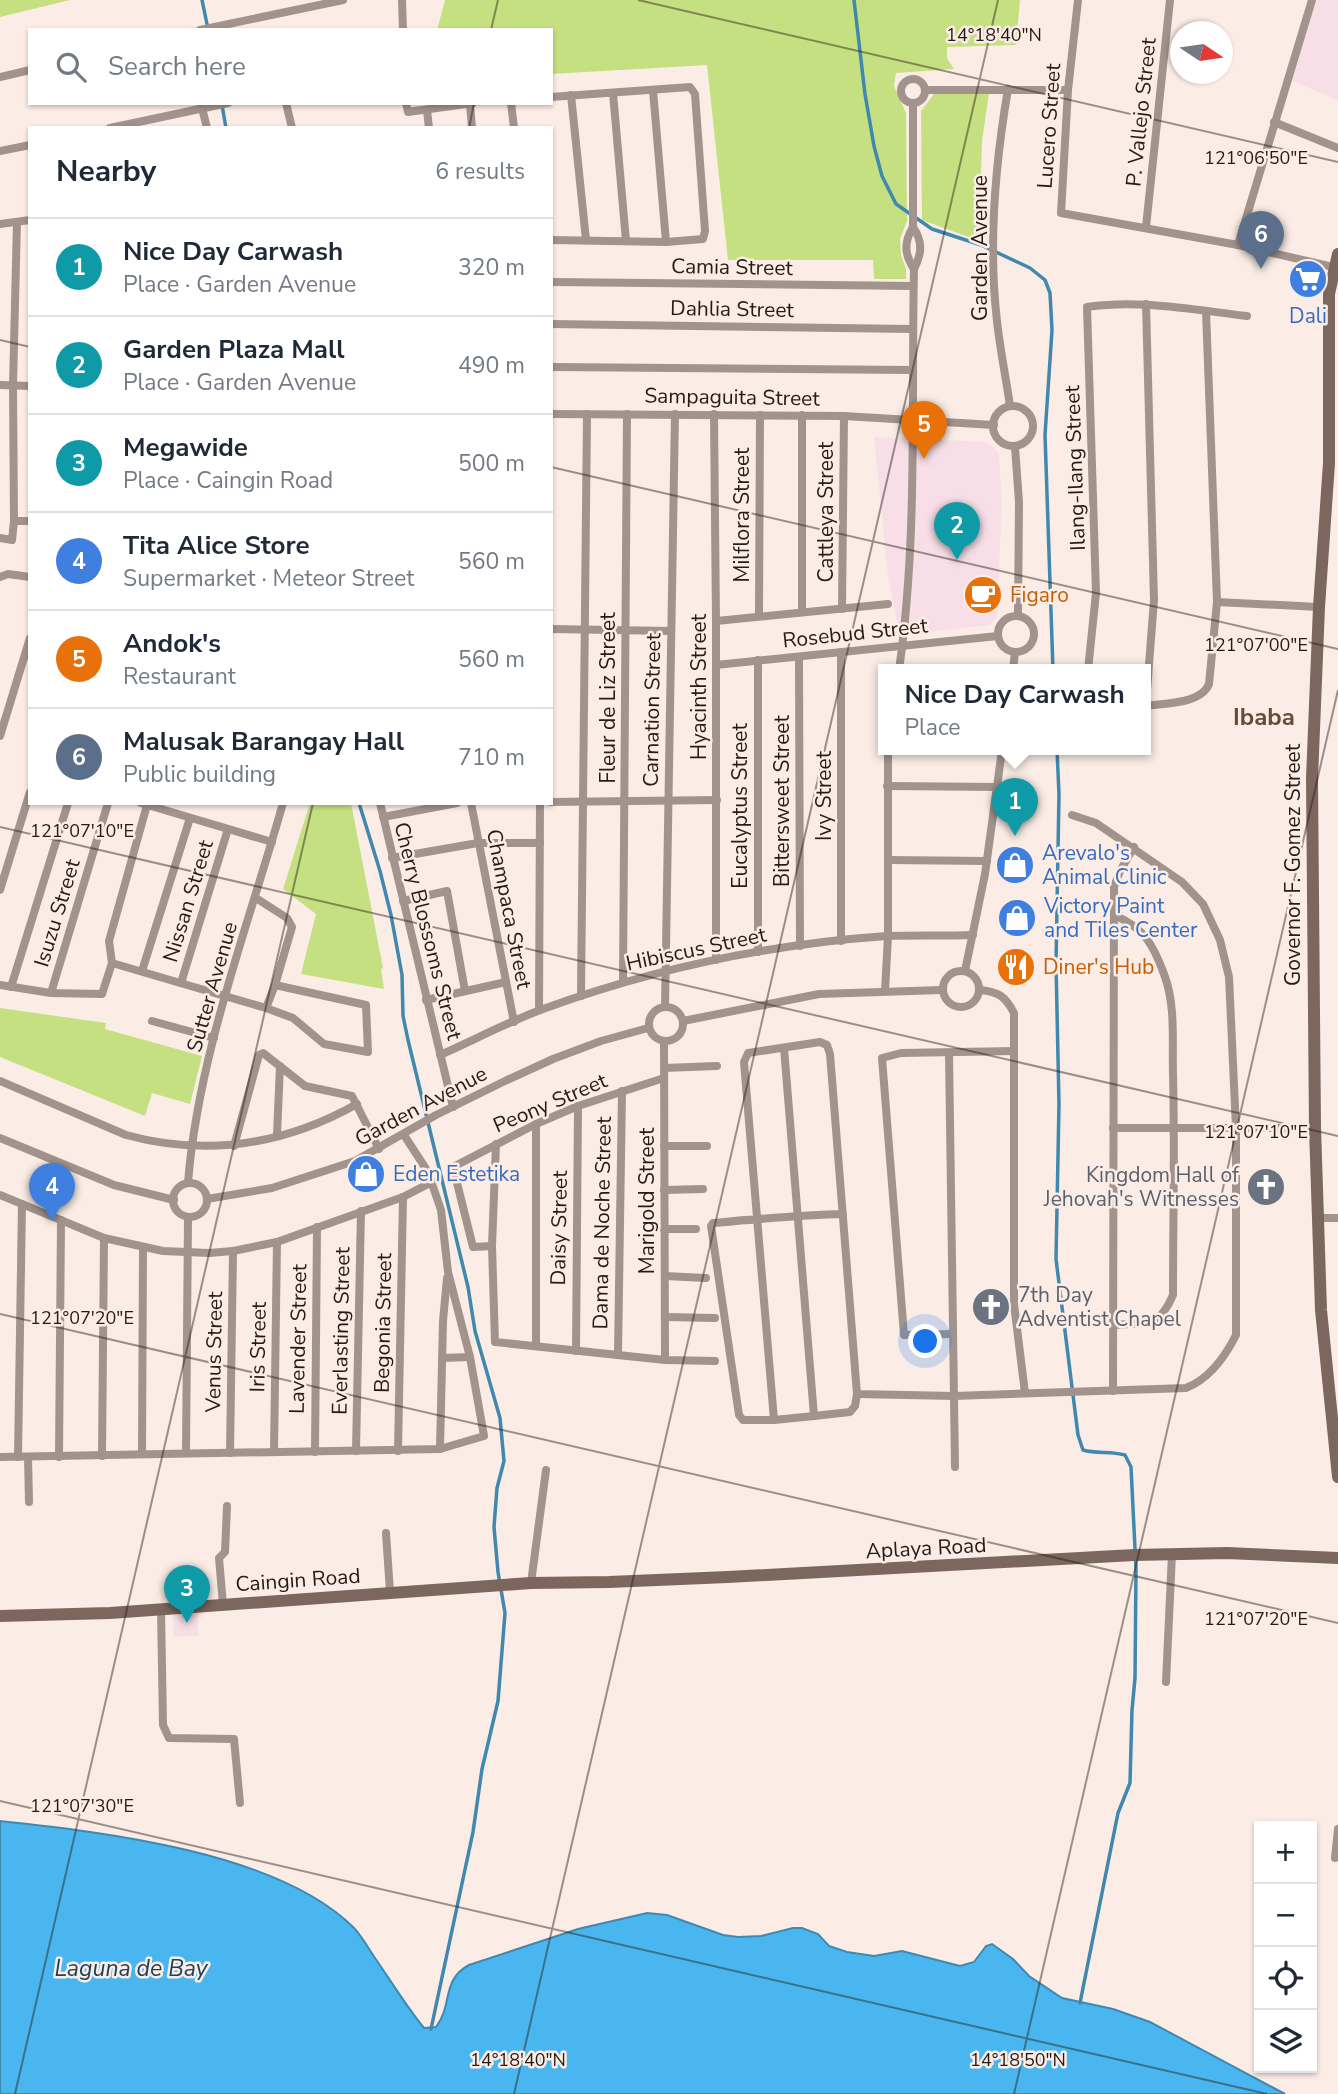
<!DOCTYPE html>
<html lang="en">
<head>
<meta charset="utf-8">
<style>
  :root { --surface:#fff; --page:#f2f2f3; --text:#1f2937; --muted:#747a83; --line:#e0e1e3; --accent:#ea580c }
  body { margin:0; font-family:"Nunito Sans",sans-serif; background:var(--page); color:var(--text) }
  .controls { position:absolute; right:21px; bottom:21px; display:grid; overflow:hidden; border-radius:0px; box-shadow:0 2px 5px #0004 }
  .controls button { width:63px; height:63px; display:grid; place-items:center; padding:0; border:0; border-bottom:2px solid var(--line); background:var(--surface); color:var(--text); font:35px sans-serif }
  .compass { position:absolute; left:1170px; top:21px; width:63px; height:63px; border-radius:50%; background:var(--surface); box-shadow:0 2px 5px #0004; rotate:103deg }
  .you { position:absolute; left:926px; top:1342px; width:24px; height:24px; margin:-18px; border:5px solid #fff; border-radius:50%; background:#1a73e8; box-shadow:0 0 0 10px #1a73e833 }
  .badge { display:grid; place-items:center; width:46px; height:46px; border-radius:50%; background:var(--accent); color:#fff; font-size:23px; font-weight:700 }
  .pin { position:absolute; translate:-50% -58px; filter:drop-shadow(0 2px 4px #0008) }
  .pin::after { content:''; position:absolute; top:37px; width:24px; height:21px; background:inherit; clip-path:polygon(0 0,100% 0,50% 100%) }
  .popup { position:absolute; left:878px; top:664px; width:273px; height:91px; box-sizing:border-box; display:grid; place-content:center; border-radius:0px; background:var(--surface); filter:drop-shadow(0 2px 5px #0005); font-size:23px; white-space:nowrap; color:var(--muted) }
  .popup b { font-size:26px; color:var(--text) }
  .popup::after { content:''; position:absolute; left:50%; top:100%; margin-left:-14px; border:14px solid transparent; border-top-color:var(--surface) }
  .list { margin:0; padding:0; list-style:none }
  h2 { display:flex; justify-content:space-between; align-items:center; height:91px; margin:0; padding:0 28px; font-size:30px }
  h2 small { font-size:23px; font-weight:400; color:var(--muted) }
  .list li { display:grid; grid-template-columns:46px 1fr auto; gap:21px; align-items:center; box-sizing:border-box; height:98px; padding:0 28px; border-top:2px solid var(--line) }
  .list b { display:block; font-size:26px; white-space:nowrap }
  .list p { margin:0; font-size:23px; white-space:nowrap; color:var(--muted) }
  .list em { font-size:23px; font-style:normal; color:var(--muted) }
  .icon { flex:none; width:38px; height:38px; fill:none; stroke:currentColor; stroke-width:2; stroke-linecap:round; stroke-linejoin:round }
  .map { position:relative; flex:none; width:1338px; height:2094px; overflow:hidden }
  .search { position:absolute; background:var(--surface); box-shadow:0 2px 5px #0004; left:28px; top:28px; width:525px; height:77px; display:flex; align-items:center; gap:18px; box-sizing:border-box; padding:0 24px; border-radius:0px; color:var(--muted); font-size:26px }
  .panel { position:absolute; background:var(--surface); box-shadow:0 2px 5px #0004; left:28px; top:126px; width:525px; height:679px; border-radius:0px }
  .map>svg:first-child { display:block }
  .commercial { fill:#f8dfe7 }
  .green { fill:#c5e081 }
  .water { fill:#4ab6ef; stroke:#4088ae; stroke-width:2 }
  .lines { fill:none; stroke-linecap:round; stroke-linejoin:round }
  .stream { stroke:#4088ae; stroke-width:3.5 }
  .street { stroke:#a2938d; stroke-width:8 }
  .secondary { stroke:#7b675e; stroke-width:12 }
  .ticks { fill:none; stroke:#271b15; stroke-width:2; stroke-opacity:0.45 }
  .labels { text-anchor:middle; dominant-baseline:central; stroke-width:5; stroke-linejoin:round; paint-order:stroke }
  .street-label { font-size:21px; fill:#271b15; stroke:#fbede6 }
  .shop-label { font-size:21px; fill:#366cbe; stroke:#fbede6; text-anchor:start }
  .food-label { font-size:21px; fill:#c56008; stroke:#fbede6; text-anchor:start }
  .worship-label { font-size:21px; fill:#5b616d; stroke:#fbede6; text-anchor:end }
  .water-label { font-size:23px; font-style:italic; fill:#17435b; stroke:#fbede6 }
  .quarter-label { font-size:24px; font-weight:bold; fill:#664b3d; stroke:#fbede6 }
  .ticks-label { font-size:18px; text-anchor:middle; fill:#271b15; stroke:#fbede6; stroke-width:5; stroke-linejoin:round; paint-order:stroke }
</style>
</head>
<body>
<div class="map">
<svg width="1338" height="2094" viewBox="0 0 1338 2094">
  <rect width="100%" height="100%" fill="#fbede6"/>
  <g class="commercial">
    <polygon points="1312,0 1338,0 1338,100 1287,79"/>
    <polygon points="874,437 987,442 999,453 1002,503 997,617 990,625 920,633 897,622 888,578"/>
    <polygon points="198,1612 198,1636 174,1637 173,1614"/>
  </g>
  <g class="green">
    <polygon points="0,0 70,0 0,17"/>
    <polygon points="445,0 1020,0 1016,45 947,47 947,58 954,69 896,73 894,86 906,113 907,221 900,239 901,255 906,269 906,279 874,279 873,260 728,260 707,65 551,74 551,30 437,30"/>
    <polygon points="989,93 982,141 979,236 974,239 922,220 921,111 934,94"/>
    <polygon points="310,803 351,803 383,968 381,969 384,989 301,974 316,914 283,889"/>
    <polygon points="0,1008 106,1023 105,1029 202,1056 190,1104 152,1093 145,1116 0,1057"/>
  </g>
  <path class="water" d="M0,1821C104,1832 277,1852 353,1927C362,1936 368,1948 375,1958C391,1981 406,2006 424,2028L436,2027C453,2005 441,1980 469,1965L578,1929L647,1913L667,1915L723,1935L738,1937L761,1936L793,1928H802L818,1934L829,1946L847,1952L874,1956L902,1951L960,1966L974,1962L986,1946L992,1944L1013,1959L1029,1976L1062,1998L1113,2009L1150,2022L1285,2094H0Z"/>
  <g class="lines">
    <g class="stream">
      <polyline points="202,0 208,29"/>
      <polyline points="854,0 865,94 874,146 882,176 896,204 932,229 981,245 1030,268 1045,280 1050,293 1052,330 1045,435 1053,670"/>
      <polyline points="222,105 226,128"/>
      <path d="M1057,750L1059,794L1056,964L1059,1104L1056,1259L1078,1435L1083,1450C1097,1454 1110,1451 1125,1455L1131,1467L1136,1569L1135,1678L1132,1710L1130,1783L1118,1813L1080,2003"/>
      <polyline points="359,803 380,871 391,915 402,975 403,1016 408,1040 468,1287 475,1331 500,1418 504,1461 497,1488 494,1527 498,1572 505,1613 498,1701 482,1769 473,1832 431,2029"/>
    </g>
    <g class="street">
      <polyline points="402,0 403,30"/>
      <polyline points="1078,0 1068,90 1061,213 1238,245 1333,267"/>
      <polyline points="200,30 343,0"/>
      <polyline points="0,77 30,70"/>
      <circle cx="913" cy="91" r="12"/>
      <path d="M1008,89C995,165 988,244 997,321C1000,349 1006,378 1010,406"/>
      <polyline points="653,90 666,242"/>
      <polyline points="925,90 1068,90"/>
      <polyline points="613,93 626,241"/>
      <polyline points="571,95 586,240"/>
      <polyline points="551,97 690,87 695,94 705,231 703,239 666,242 551,240"/>
      <polyline points="286,103 292,128"/>
      <polyline points="406,103 408,112 473,103"/>
      <polyline points="511,103 514,128"/>
      <path d="M913,103V227C904,242 904,254 914,269"/>
      <polyline points="470,104 472,128"/>
      <polyline points="202,108 207,128"/>
      <polyline points="427,110 429,128"/>
      <polyline points="1274,122 1338,148"/>
      <polyline points="110,128 228,103"/>
      <polyline points="0,151 30,145"/>
      <polyline points="0,224 30,220"/>
      <polyline points="1146,227 1170,0"/>
      <polyline points="1238,245 1312,0"/>
      <polyline points="551,282 913,286"/>
      <polyline points="1146,304 1154,600 1146,703"/>
      <polyline points="551,324 913,329"/>
      <polyline points="551,367 912,370"/>
      <polyline points="0,385 30,386"/>
      <circle cx="1013" cy="426" r="20"/>
      <polyline points="551,414 844,416 994,425"/>
      <polyline points="714,414 716,621 716,960"/>
      <polyline points="1015,447 1019,502 1018,615"/>
      <polyline points="14,521 30,521"/>
      <polyline points="0,538 12,540 14,521 13,386 17,222"/>
      <polyline points="0,577 8,574 30,577"/>
      <polyline points="1217,602 1319,607"/>
      <polyline points="842,609 844,416"/>
      <polyline points="802,612 802,415"/>
      <polyline points="759,616 760,415"/>
      <circle cx="1016" cy="634" r="18"/>
      <polyline points="716,621 888,604"/>
      <polyline points="551,629 671,631"/>
      <polyline points="841,652 841,941"/>
      <polyline points="799,657 800,946"/>
      <polyline points="716,665 998,636"/>
      <path d="M899,670C918,537 911,402 914,269C922,253 923,242 913,227"/>
      <polyline points="1013,670 1015,652"/>
      <path d="M1088,670L1096,593L1087,307C1140,299 1194,310 1247,316"/>
      <path d="M1146,706C1166,703 1201,704 1209,684L1217,602L1206,311"/>
      <polyline points="0,736 30,638"/>
      <polyline points="887,786 997,787"/>
      <polyline points="551,802 717,800"/>
      <polyline points="141,803 272,842"/>
      <polyline points="380,803 453,1107"/>
      <polyline points="471,803 514,1022"/>
      <polyline points="383,817 457,803"/>
      <polyline points="392,858 478,843 540,843"/>
      <polyline points="888,860 987,861"/>
      <polyline points="0,890 30,792"/>
      <polyline points="256,898 287,918 292,927 275,985 266,1008"/>
      <polyline points="403,901 447,891 465,991"/>
      <path d="M1114,915C1144,928 1153,944 1164,974C1176,1005 1172,1042 1173,1075C1175,1148 1173,1221 1173,1295C1159,1328 1148,1322 1115,1325"/>
      <polyline points="758,952 758,660"/>
      <polyline points="112,963 266,1008 293,1018 324,1044 368,1052 366,1005 275,985"/>
      <circle cx="961" cy="989" r="18"/>
      <polyline points="142,971 190,818"/>
      <polyline points="965,971 985,874 1002,750"/>
      <polyline points="623,982 627,414"/>
      <polyline points="181,983 228,829"/>
      <polyline points="0,985 51,993 102,994 112,963 109,941 147,805"/>
      <polyline points="11,987 68,803"/>
      <path d="M980,990C999,992 1005,996 1014,1013V1304L1025,1393"/>
      <polyline points="885,991 888,936 888,750"/>
      <polyline points="51,993 108,803"/>
      <polyline points="581,996 587,414"/>
      <polyline points="426,1000 506,982"/>
      <polyline points="665,1006 675,414"/>
      <circle cx="666" cy="1024" r="17"/>
      <polyline points="539,1010 540,803"/>
      <polyline points="152,1021 214,1038"/>
      <polyline points="683,1021 819,994 942,990"/>
      <polyline points="664,1042 665,1360"/>
      <polyline points="949,1053 955,1467"/>
      <path d="M440,1055C474,1040 508,1022 543,1009C653,969 770,944 887,936C915,935 944,936 973,935"/>
      <polyline points="664,1068 717,1066"/>
      <path d="M0,1081L126,1135C207,1157 284,1145 357,1104"/>
      <polyline points="536,1124 536,1346"/>
      <polyline points="1113,1128 1315,1128"/>
      <polyline points="277,1135 280,1066"/>
      <polyline points="0,1138 114,1185 174,1200"/>
      <polyline points="496,1144 492,1246 495,1342 665,1360 715,1361"/>
      <polyline points="234,1146 259,1055 263,1053 305,1086 352,1096 379,1149"/>
      <polyline points="664,1146 707,1146"/>
      <path d="M188,1183C198,1055 248,927 283,803"/>
      <circle cx="190" cy="1200" r="17"/>
      <polyline points="664,1190 703,1189"/>
      <polyline points="0,1195 104,1238 163,1251 209,1253 233,1251 277,1242 403,1197 432,1182"/>
      <polyline points="207,1199 272,1188 355,1161 436,1115 507,1080 553,1059 601,1041 648,1028"/>
      <path d="M843,1214C800,1215 757,1219 713,1223L711,1226L739,1415L743,1420H774L744,1062L748,1053L820,1042L827,1045L830,1054L857,1394L954,1396L1186,1388C1209,1379 1225,1357 1236,1335V1128L1229,977L1220,940L1203,904L1182,882L1096,823L1072,815"/>
      <polyline points="1317,1218 1338,1218"/>
      <polyline points="664,1229 696,1229"/>
      <polyline points="492,1246 473,1247 453,1167 536,1124 578,1106 664,1078"/>
      <polyline points="665,1276 706,1278"/>
      <polyline points="665,1317 715,1318"/>
      <polyline points="953,1334 904,1335 882,1058 901,1053 1014,1051"/>
      <polyline points="576,1351 578,1106"/>
      <polyline points="618,1355 622,1091"/>
      <polyline points="442,1358 470,1357"/>
      <polyline points="1113,1391 1114,887 1120,871 1134,847"/>
      <polyline points="814,1416 850,1412 855,1406 857,1394"/>
      <polyline points="774,1420 814,1416 784,1048"/>
      <polyline points="440,1449 443,1321 447,1278"/>
      <polyline points="356,1451 361,1211"/>
      <polyline points="398,1451 403,1197"/>
      <polyline points="274,1452 277,1242"/>
      <polyline points="315,1452 317,1227"/>
      <polyline points="186,1453 188,1217"/>
      <polyline points="230,1453 233,1251"/>
      <polyline points="142,1454 143,1247"/>
      <polyline points="102,1456 104,1238"/>
      <polyline points="0,1457 440,1449 484,1436 470,1357 448,1272 441,1210 428,1172 404,1135"/>
      <polyline points="18,1457 22,1204"/>
      <polyline points="28,1457 29,1502"/>
      <polyline points="59,1457 61,1220"/>
      <polyline points="386,1533 390,1592"/>
      <polyline points="531,1583 546,1470"/>
      <polyline points="223,1605 219,1558 225,1552 227,1506"/>
      <polyline points="161,1610 163,1725 169,1738 234,1739 240,1803"/>
      <polyline points="1166,1682 1172,1554"/>
      <polyline points="1335,1858 1338,1829"/>
    </g>
    <g class="secondary">
      <polyline points="1338,254 1329,294 1329,463 1319,607 1312,778 1315,1128 1321,1310 1338,1477"/>
      <polyline points="0,1616 110,1613 531,1583 609,1582 728,1577 1134,1555 1227,1553 1338,1558"/>
    </g>
  </g>
  <path class="ticks" d="M638,0L1338,162M491,30L498,0M469,128L474,103M0,340L30,347M551,467L1338,649M0,827L1338,1136M0,1314L1338,1623M0,1801L1267,2094M15,2094L313,803M514,2094L998,0M1014,2094L1338,690"/>
  <defs>
    <symbol id="supermarket-disc" viewBox="-11 -11 22 22"><circle r="9.5" fill="#3f7fe0" stroke="#fbede6"/><path d="M-6-5.5h2.5l.6 2H6L4.5 2H-2.5L-4.4-4H-6ZM-1.5 3.2a1.3 1.3 0 1 0 .1 0ZM3 3.2a1.3 1.3 0 1 0 .1 0Z" fill="#fff"/></symbol>
    <symbol id="cafe-disc" viewBox="-11 -11 22 22"><circle r="9.5" fill="#e8710a" stroke="#fbede6"/><path d="M-5.5-4.5H6V0H3Q3 3.5 0 3.5H-2.5Q-5.5 3.5-5.5 0ZM3-3.2v2h1.7v-2ZM-6 4.5H4V6H-6Z" fill="#fff"/></symbol>
    <symbol id="shop-disc" viewBox="-11 -11 22 22"><circle r="9.5" fill="#3f7fe0" stroke="#fbede6"/><path d="M-5-2.5h2.3a2.7 3.5 0 0 1 5.4 0H5L5.5 6h-11ZM-1.5-2.5h3a1.5 2.3 0 0 0-3 0Z" fill="#fff"/></symbol>
    <symbol id="restaurant-disc" viewBox="-11 -11 22 22"><circle r="9.5" fill="#e8710a" stroke="#fbede6"/><path d="M-5-6h1v4h1v-4h1v4h1v-4h1v5L-1.5 .5V6h-2V.5L-5-1ZM5-6V6H3V1.5H1.5Q1.5-4 5-6Z" fill="#fff"/></symbol>
    <symbol id="church-disc" viewBox="-11 -11 22 22"><circle r="9.5" fill="#6b7280" stroke="#fbede6"/><path d="M-1.2-6h2.4v3.5h3.3v2.4h-3.3V6h-2.4V-.1h-3.3v-2.4h3.3Z" fill="#fff"/></symbol>
  </defs>
  <g fill-rule="evenodd">
    <use href="#supermarket-disc" x="1286" y="257" width="44" height="44"/>
    <use href="#cafe-disc" x="961" y="573" width="44" height="44"/>
    <use href="#shop-disc" x="993" y="843" width="44" height="44"/>
    <use href="#shop-disc" x="995" y="896" width="44" height="44"/>
    <use href="#restaurant-disc" x="994" y="945" width="44" height="44"/>
    <use href="#shop-disc" x="344" y="1152" width="44" height="44"/>
    <use href="#church-disc" x="1244" y="1165" width="44" height="44"/>
    <use href="#church-disc" x="969" y="1285" width="44" height="44"/>
  </g>
  <g class="labels">
    <g class="street-label">
      <text transform="translate(1141 112) rotate(-84)">P. Vallejo Street</text>
      <text transform="translate(1049 126) rotate(-86)">Lucero Street</text>
      <text transform="translate(980 248) rotate(-90)">Garden Avenue</text>
      <text transform="translate(732 267) rotate(1)">Camia Street</text>
      <text transform="translate(732 309) rotate(1)">Dahlia Street</text>
      <text transform="translate(732 397) rotate(1)">Sampaguita Street</text>
      <text transform="translate(1075 468) rotate(-92)">Ilang-Ilang Street</text>
      <text transform="translate(826 512) rotate(-90)">Cattleya Street</text>
      <text transform="translate(742 515) rotate(-90)">Milflora Street</text>
      <text transform="translate(855 633) rotate(-6)">Rosebud Street</text>
      <text transform="translate(699 687) rotate(-90)">Hyacinth Street</text>
      <text transform="translate(608 698) rotate(-90)">Fleur de Liz Street</text>
      <text transform="translate(652 710) rotate(-89)">Carnation Street</text>
      <text transform="translate(824 796) rotate(-90)">Ivy Street</text>
      <text transform="translate(782 801) rotate(-90)">Bittersweet Street</text>
      <text transform="translate(740 806) rotate(-90)">Eucalyptus Street</text>
      <text transform="translate(1293 865) rotate(-90)">Governor F. Gomez Street</text>
      <text transform="translate(188 901) rotate(-73)">Nissan Street</text>
      <text transform="translate(509 909) rotate(79)">Champaca Street</text>
      <text transform="translate(57 913) rotate(-73)">Isuzu Street</text>
      <text transform="translate(428 931) rotate(76)">Cherry Blossoms Street</text>
      <text transform="translate(696 949) rotate(-12)">Hibiscus Street</text>
      <text transform="translate(212 987) rotate(-74)">Sutter Avenue</text>
      <text transform="translate(550 1103) rotate(-23)">Peony Street</text>
      <text transform="translate(421 1106) rotate(-28)">Garden Avenue</text>
      <text transform="translate(647 1201) rotate(-90)">Marigold Street</text>
      <text transform="translate(602 1223) rotate(-89)">Dama de Noche Street</text>
      <text transform="translate(559 1228) rotate(-89)">Daisy Street</text>
      <text transform="translate(383 1323) rotate(-89)">Begonia Street</text>
      <text transform="translate(341 1331) rotate(-89)">Everlasting Street</text>
      <text transform="translate(298 1339) rotate(-89)">Lavender Street</text>
      <text transform="translate(258 1347) rotate(-89)">Iris Street</text>
      <text transform="translate(214 1352) rotate(-89)">Venus Street</text>
      <text transform="translate(926 1548) rotate(-3)">Aplaya Road</text>
      <text transform="translate(298 1580) rotate(-4)">Caingin Road</text>
    </g>
    <g class="shop-label">
      <text x="1308" y="316" text-anchor="middle">Dali</text>
      <text x="1042" y="853">Arevalo's<tspan x="1042" dy="24">Animal Clinic</tspan></text>
      <text x="1044" y="906">Victory Paint<tspan x="1044" dy="24">and Tiles Center</tspan></text>
      <text x="393" y="1174">Eden Estetika</text>
    </g>
    <g class="food-label">
      <text x="1010" y="595">Figaro</text>
      <text x="1043" y="967">Diner's Hub</text>
    </g>
    <g class="worship-label">
      <text x="1239" y="1175">Kingdom Hall of<tspan x="1239" dy="24">Jehovah's Witnesses</tspan></text>
      <text x="1018" y="1295" text-anchor="start">7th Day<tspan x="1018" dy="24">Adventist Chapel</tspan></text>
    </g>
    <g class="water-label">
      <text x="131" y="1968">Laguna de Bay</text>
    </g>
    <g class="quarter-label">
      <text x="1264" y="717">Ibaba</text>
    </g>
  </g>
  <g class="ticks-label">
    <text x="994" y="41">14°18'40"N</text>
    <text x="1256" y="164">121°06'50"E</text>
    <text x="1256" y="651">121°07'00"E</text>
    <text x="82" y="837">121°07'10"E</text>
    <text x="1256" y="1138">121°07'10"E</text>
    <text x="82" y="1324">121°07'20"E</text>
    <text x="1256" y="1625">121°07'20"E</text>
    <text x="82" y="1812">121°07'30"E</text>
    <text x="518" y="2066">14°18'40"N</text>
    <text x="1018" y="2066">14°18'50"N</text>
  </g>
</svg>
<div class="controls">
<button>+</button>
<button>−</button>
<button><svg class="icon" aria-label="locate" viewBox="0 0 24 24"><circle cx="12" cy="12" r="6"/><path d="M12 2v4M12 18v4M2 12h4M18 12h4"/></svg></button>
<button><svg class="icon" aria-label="layers" viewBox="0 0 24 24"><path d="M12 4l9 5-9 5-9-5zM3 14l9 5 9-5"/></svg></button>
</div>
<svg class="compass" viewBox="-18 -18 36 36"><path d="M0-13l5 13h-10z" fill="#e53935"/><path d="M0 13l5-13h-10z" fill="#747a83"/></svg>
<div class="you"></div>
<div class="pin badge" style="left:1015px;top:836px;background:#0f9aa8">1</div>
<div class="popup"><b>Nice Day Carwash</b>Place</div>
<div class="pin badge" style="left:957px;top:560px;background:#0f9aa8">2</div>
<div class="pin badge" style="left:187px;top:1623px;background:#0f9aa8">3</div>
<div class="pin badge" style="left:52px;top:1221px;background:#3f7fe0">4</div>
<div class="pin badge" style="left:924px;top:459px;background:#e8710a">5</div>
<div class="pin badge" style="left:1261px;top:269px;background:#5c6f8a">6</div>
<div class="search"><svg class="icon" aria-label="search" viewBox="0 0 24 24"><circle cx="10" cy="10" r="6"/><path d="M15 15l6 6"/></svg>Search here</div>
<section class="panel">
<h2>Nearby<small>6 results</small></h2>
<ul class="list">
<li><span class="badge" style="background:#0f9aa8">1</span><div><b>Nice Day Carwash</b><p>Place · Garden Avenue</p></div><em>320 m</em></li>
<li><span class="badge" style="background:#0f9aa8">2</span><div><b>Garden Plaza Mall</b><p>Place · Garden Avenue</p></div><em>490 m</em></li>
<li><span class="badge" style="background:#0f9aa8">3</span><div><b>Megawide</b><p>Place · Caingin Road</p></div><em>500 m</em></li>
<li><span class="badge" style="background:#3f7fe0">4</span><div><b>Tita Alice Store</b><p>Supermarket · Meteor Street</p></div><em>560 m</em></li>
<li><span class="badge" style="background:#e8710a">5</span><div><b>Andok's</b><p>Restaurant</p></div><em>560 m</em></li>
<li><span class="badge" style="background:#5c6f8a">6</span><div><b>Malusak Barangay Hall</b><p>Public building</p></div><em>710 m</em></li>
</ul>
</section>
</div>
</body>
</html>
